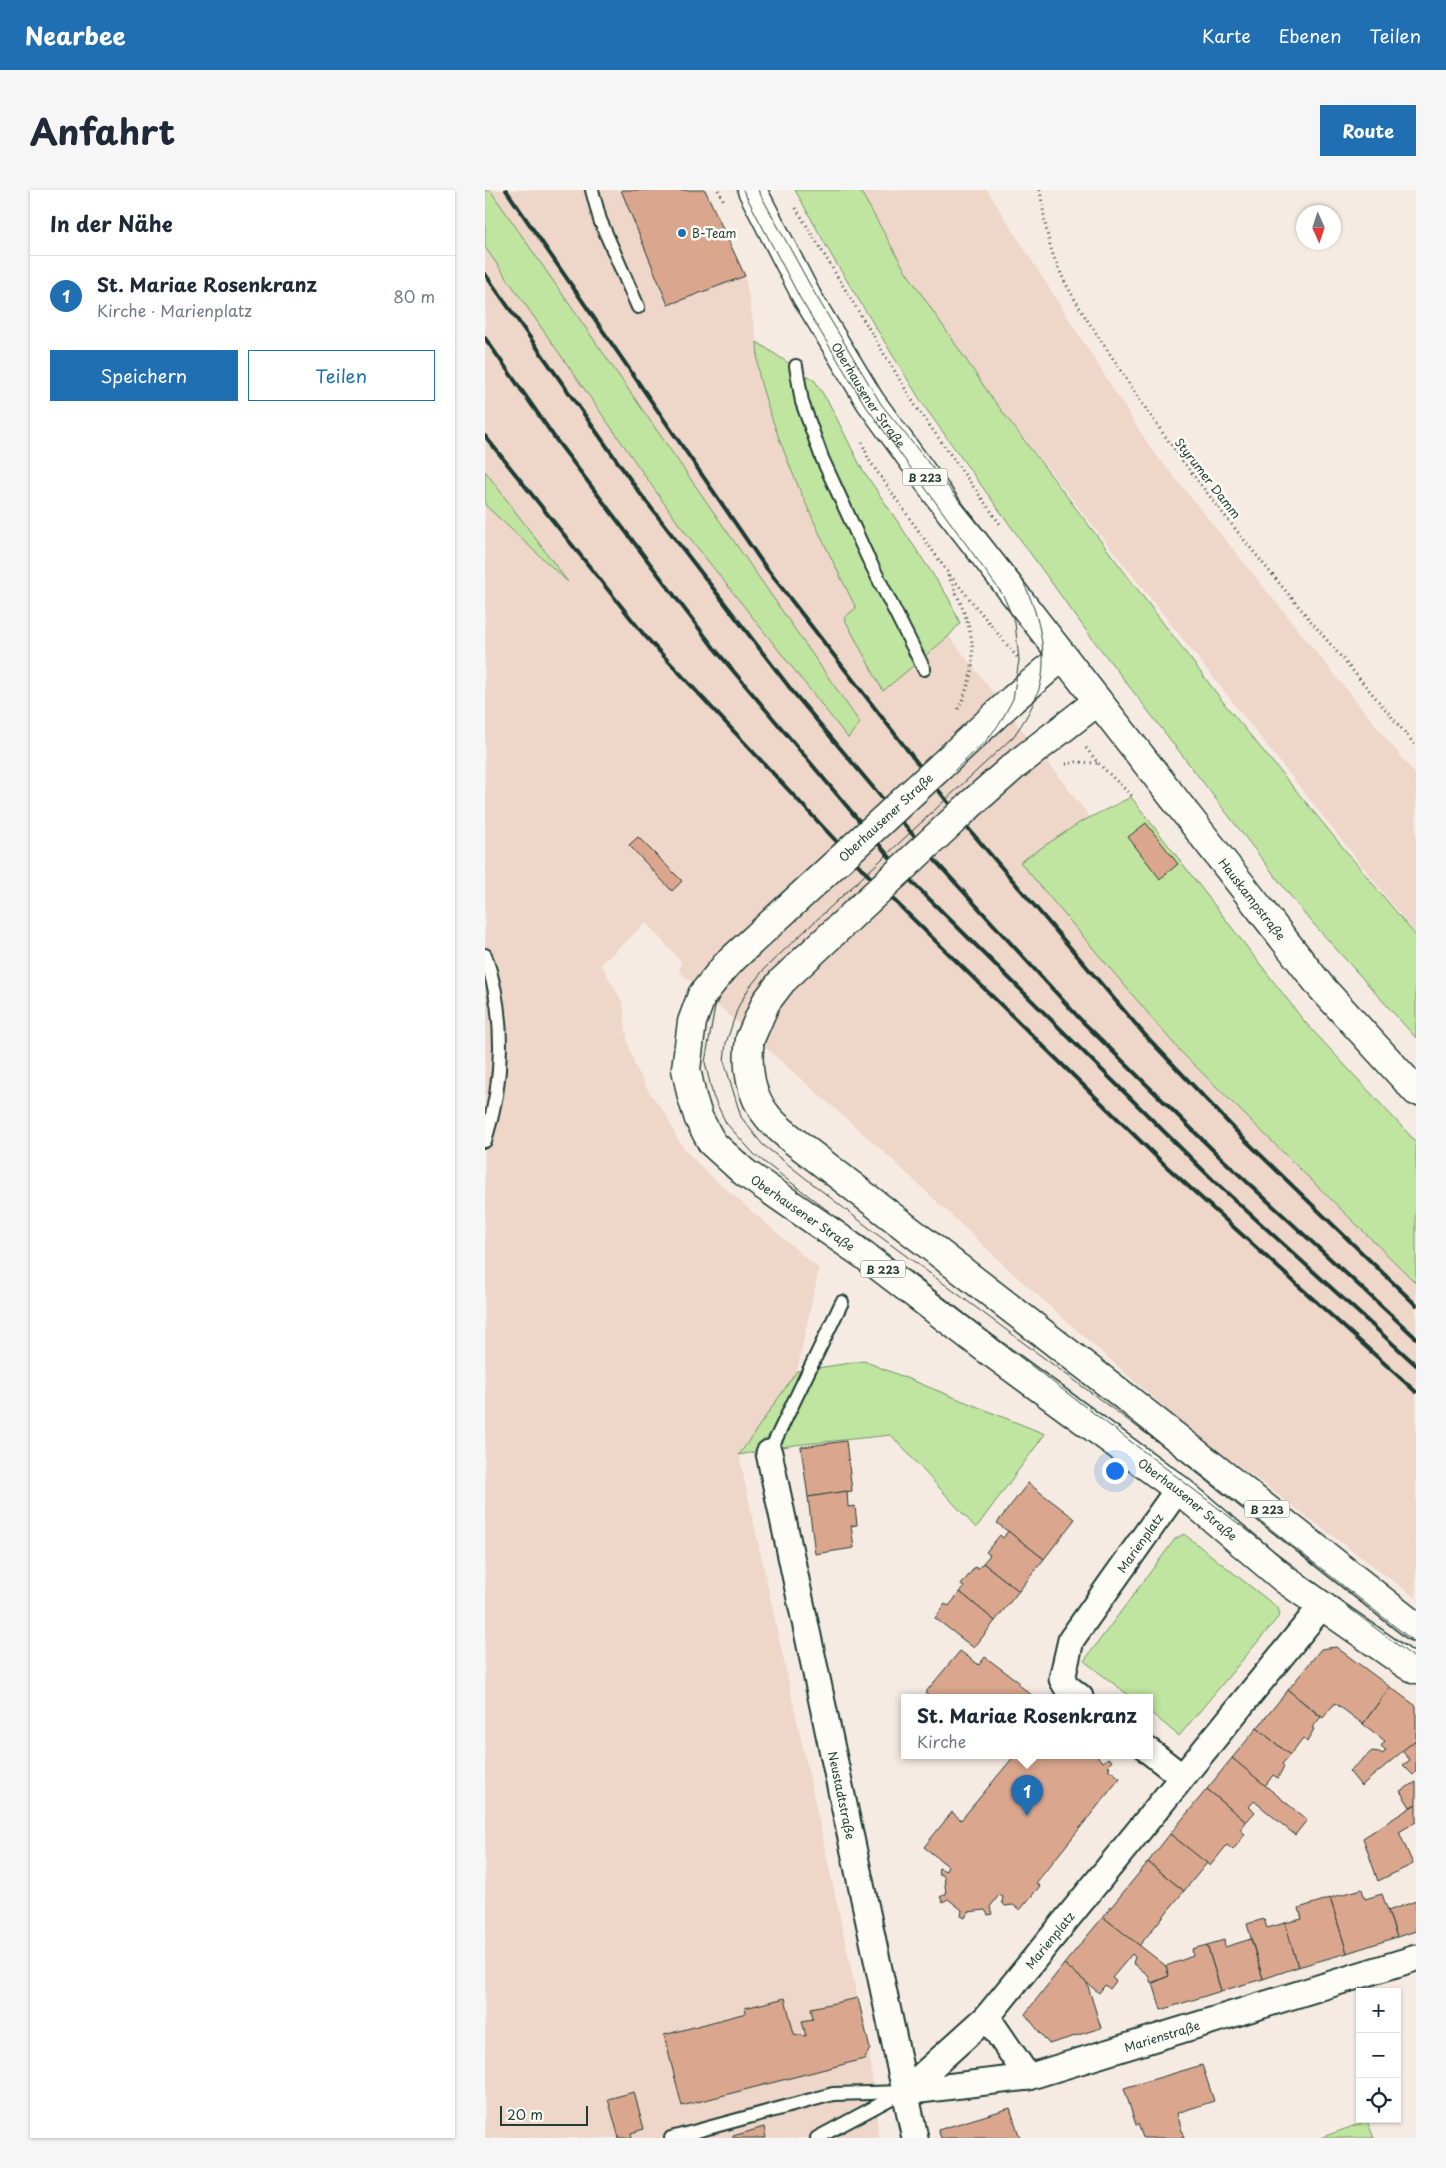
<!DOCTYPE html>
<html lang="de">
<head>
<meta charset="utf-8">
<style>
  :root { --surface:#fff; --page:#f6f6f7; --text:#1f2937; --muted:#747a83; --line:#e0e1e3; --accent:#1f6fb2 }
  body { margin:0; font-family:"Playpen Sans",sans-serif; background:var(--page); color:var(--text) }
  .controls { position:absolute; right:15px; bottom:15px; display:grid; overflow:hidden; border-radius:0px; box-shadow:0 1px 4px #0004 }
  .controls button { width:45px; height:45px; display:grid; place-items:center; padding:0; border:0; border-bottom:1px solid var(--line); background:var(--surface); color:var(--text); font:25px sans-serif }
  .compass { position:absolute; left:811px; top:15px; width:45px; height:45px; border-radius:50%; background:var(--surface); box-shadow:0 1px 4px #0004; rotate:177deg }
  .scale { position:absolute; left:15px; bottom:12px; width:88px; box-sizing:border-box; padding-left:5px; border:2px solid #1f3d34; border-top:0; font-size:14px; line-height:18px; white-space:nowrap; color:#1f3d34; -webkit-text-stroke:4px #fdfcf7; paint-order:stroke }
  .you { position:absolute; left:629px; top:1280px; width:18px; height:18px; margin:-12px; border:4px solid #fff; border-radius:50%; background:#1a73e8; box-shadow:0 0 0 8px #1a73e833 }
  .badge { display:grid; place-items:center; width:32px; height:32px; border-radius:50%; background:var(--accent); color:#fff; font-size:16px; font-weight:700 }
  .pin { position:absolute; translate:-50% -41px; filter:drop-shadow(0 1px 2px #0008) }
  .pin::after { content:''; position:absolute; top:26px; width:18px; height:15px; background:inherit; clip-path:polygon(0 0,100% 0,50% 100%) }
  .popup { position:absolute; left:416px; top:1504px; width:252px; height:65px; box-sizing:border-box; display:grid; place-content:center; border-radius:0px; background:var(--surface); filter:drop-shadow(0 1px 4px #0005); font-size:16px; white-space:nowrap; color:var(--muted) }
  .popup b { font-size:19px; color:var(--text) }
  .popup::after { content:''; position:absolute; left:50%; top:100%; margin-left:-10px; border:10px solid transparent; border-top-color:var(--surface) }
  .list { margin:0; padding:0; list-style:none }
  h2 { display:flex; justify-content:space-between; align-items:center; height:65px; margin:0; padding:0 20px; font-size:21px }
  h2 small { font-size:16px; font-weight:400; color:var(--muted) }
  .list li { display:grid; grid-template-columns:32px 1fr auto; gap:15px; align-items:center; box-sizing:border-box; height:80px; padding:0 20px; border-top:1px solid var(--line) }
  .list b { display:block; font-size:19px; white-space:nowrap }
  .list p { margin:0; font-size:16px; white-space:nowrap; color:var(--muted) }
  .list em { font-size:16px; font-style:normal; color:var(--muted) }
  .actions { display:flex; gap:10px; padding:15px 20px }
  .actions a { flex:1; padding:11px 0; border:1px solid var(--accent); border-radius:0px; text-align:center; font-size:18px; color:var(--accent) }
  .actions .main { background:var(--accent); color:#fff }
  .icon { flex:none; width:28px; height:28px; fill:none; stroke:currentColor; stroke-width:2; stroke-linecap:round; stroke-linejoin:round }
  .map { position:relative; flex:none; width:931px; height:1948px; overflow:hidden; border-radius:0px }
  header { display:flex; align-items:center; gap:30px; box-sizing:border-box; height:70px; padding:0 25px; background:var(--accent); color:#fff }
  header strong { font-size:24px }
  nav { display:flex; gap:28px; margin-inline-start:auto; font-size:18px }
  .intro { display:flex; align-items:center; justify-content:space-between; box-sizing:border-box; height:120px; padding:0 30px }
  h1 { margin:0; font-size:35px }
  .button { padding:12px 22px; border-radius:0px; background:var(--accent); color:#fff; font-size:18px; font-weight:700 }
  main { display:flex; gap:30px; padding:0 30px }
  aside { flex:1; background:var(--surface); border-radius:0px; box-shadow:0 1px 4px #0004 }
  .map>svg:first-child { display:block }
  .built { fill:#eed6c9 }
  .green { fill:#c0e5a0; stroke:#70916a }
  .building { fill:#daa68e; stroke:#1f3d34 }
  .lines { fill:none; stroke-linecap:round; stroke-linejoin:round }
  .service-casing { stroke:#1f3d34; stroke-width:16 }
  .minor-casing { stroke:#1f3d34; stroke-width:29 }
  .secondary-casing { stroke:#1f3d34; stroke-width:31 }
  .primary-casing { stroke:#1f3d34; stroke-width:31 }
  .path { stroke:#1f3d34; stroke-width:3; stroke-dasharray:1 4; stroke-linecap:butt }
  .service { stroke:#fdfcf7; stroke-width:12 }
  .minor { stroke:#fdfcf7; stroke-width:25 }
  .secondary { stroke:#fdfcf7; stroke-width:28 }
  .primary { stroke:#fdfcf7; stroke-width:28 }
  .tram { stroke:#1f3d34; stroke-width:1 }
  .rail { stroke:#1f3d34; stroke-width:4 }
  .primary-bridge-casing { stroke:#1f3d34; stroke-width:31; stroke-linecap:butt }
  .primary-bridge { stroke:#fdfcf7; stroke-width:28 }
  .poi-dot { fill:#1f6fb2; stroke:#fdfcf7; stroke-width:2 }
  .labels { text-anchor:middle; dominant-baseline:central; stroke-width:5; stroke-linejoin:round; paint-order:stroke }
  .shield { fill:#fdfcf7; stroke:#62766e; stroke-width:1 }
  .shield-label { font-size:11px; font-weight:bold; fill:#1f3d34 }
  .poi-label { font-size:12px; fill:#1f3d34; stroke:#fdfcf7; text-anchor:start }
  .street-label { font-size:12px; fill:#1f3d34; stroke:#fdfcf7 }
</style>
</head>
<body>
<header>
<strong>Nearbee</strong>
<nav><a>Karte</a><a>Ebenen</a><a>Teilen</a></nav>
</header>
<div class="intro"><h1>Anfahrt</h1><a class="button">Route</a></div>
<main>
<aside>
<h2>In der Nähe<small></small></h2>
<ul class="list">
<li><span class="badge">1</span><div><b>St. Mariae Rosenkranz</b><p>Kirche · Marienplatz</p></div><em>80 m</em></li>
</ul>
<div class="actions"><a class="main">Speichern</a><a>Teilen</a></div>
</aside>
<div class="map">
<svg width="931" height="1948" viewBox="0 0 931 1948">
  <rect width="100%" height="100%" fill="#f6ebe2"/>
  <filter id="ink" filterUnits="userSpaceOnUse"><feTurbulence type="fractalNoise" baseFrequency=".02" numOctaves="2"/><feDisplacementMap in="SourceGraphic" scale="10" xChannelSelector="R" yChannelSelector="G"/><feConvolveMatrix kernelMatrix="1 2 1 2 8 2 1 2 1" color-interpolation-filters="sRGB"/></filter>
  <g filter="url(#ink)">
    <g class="built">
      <polygon points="0,0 220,0 260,86 272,152 330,191 345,215 368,285 464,446 802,880 931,1015 931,1408 698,1234 532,1087 401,964 194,781 196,771 161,733 116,774 138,813 142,849 150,876 164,902 181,924 192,948 201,961 221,982 334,1079 312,1181 254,1265 384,1860 394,1948 0,1948"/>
      <polygon points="375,0 502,0 665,257 931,585 931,744 507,208 418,77"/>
    </g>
    <g class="green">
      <polygon points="0,0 5,0 375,533 363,548 193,333 0,57"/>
      <polygon points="310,0 375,0 418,77 507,208 742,517 931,746 931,848 817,721 600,439 439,216 348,68"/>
      <path d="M272,152L330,191L345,215L376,277L463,407L475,433L464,446L398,501L359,428L371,418C335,346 297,269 275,190C272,179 273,165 272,152Z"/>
      <polygon points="0,281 83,392 0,315"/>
      <polygon points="646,607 819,831 931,952 931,1093 695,861 535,672 594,633"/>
      <polygon points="379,1171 560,1244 491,1338 406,1245 309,1255 254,1265 312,1181"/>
      <polygon points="699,1344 793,1418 795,1425 694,1546 665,1522 664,1507 646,1507 599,1471 690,1349"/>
      <polygon points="882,1931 889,1948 835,1948"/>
    </g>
    <g class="building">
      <polygon points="136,0 220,0 260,86 183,115"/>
      <polygon points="661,633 693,674 675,689 643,647"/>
      <polygon points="153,647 197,691 187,701 144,655"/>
      <polygon points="361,1251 367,1301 323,1307 316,1257"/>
      <polygon points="543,1293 590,1329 559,1369 512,1333"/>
      <polygon points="362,1301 363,1317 370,1316 372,1335 366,1336 369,1358 330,1364 323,1307"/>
      <polygon points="523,1341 559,1369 534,1401 498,1373 505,1365 501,1362 515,1345 518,1348"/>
      <polygon points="498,1373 534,1401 510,1431 475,1402 479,1397 476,1395 490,1377 493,1379"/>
      <polygon points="475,1402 510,1431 489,1458 450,1428 460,1414 464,1416"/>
      <polygon points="851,1457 905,1497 878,1534 850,1513 838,1528 803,1500 836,1459"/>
      <polygon points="475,1461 494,1475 500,1467 534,1492 533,1494 549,1507 445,1507 440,1503"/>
      <polygon points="905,1497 931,1516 931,1550 876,1596 864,1581 887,1561 894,1562 898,1564 901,1560 896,1556 900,1551 878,1534"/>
      <polygon points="803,1500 836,1527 827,1538 829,1539 822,1552 818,1548 805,1565 772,1538"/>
      <polygon points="772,1538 805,1565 797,1574 799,1576 793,1588 788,1585 780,1596 747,1568"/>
      <polygon points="931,1550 931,1582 928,1585 918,1575 925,1570 917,1561"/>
      <polygon points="530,1565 611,1565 618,1572 623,1568 627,1571 623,1576 625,1577 623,1579 635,1588 551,1693 555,1696 535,1720 528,1715 520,1716 517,1712 518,1707 514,1705 505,1717 507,1724 503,1725 500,1720 483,1722 480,1728 476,1726 477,1720 463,1709 458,1712 455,1707 461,1704 459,1686 453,1683 454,1678 461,1681 463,1676 439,1657 467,1622 476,1630"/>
      <polygon points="747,1568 822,1630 810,1645 769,1611 764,1617 770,1622 761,1632 722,1599"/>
      <polygon points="931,1592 931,1614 925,1617 915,1601"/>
      <polygon points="722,1599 761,1632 755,1640 760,1644 748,1660 742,1655 725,1676 685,1644"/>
      <polygon points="931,1614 931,1632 914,1642 928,1674 893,1691 878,1648"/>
      <polygon points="685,1644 722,1673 699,1701 663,1672"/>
      <polygon points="663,1672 699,1701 654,1756 618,1727"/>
      <polygon points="877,1699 880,1709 897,1704 912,1747 862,1763 845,1708"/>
      <polygon points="845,1708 862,1763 813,1777 800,1733 817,1729 814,1718"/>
      <polygon points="931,1711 931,1741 912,1747 903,1721"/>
      <polygon points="618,1727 681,1776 684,1786 666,1793 663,1785 648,1773 650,1767 647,1764 627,1788 631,1791 625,1799 620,1795 614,1803 579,1774"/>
      <polygon points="779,1729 782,1738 800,1733 813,1777 778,1789 762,1734"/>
      <polygon points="766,1749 778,1789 736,1801 722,1755 739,1750 740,1757"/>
      <polygon points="722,1755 736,1801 676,1820 668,1793 684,1786 681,1776 708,1766 707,1759"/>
      <polygon points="579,1774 602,1793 616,1838 564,1854 540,1824"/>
      <polygon points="300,1808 309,1844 321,1846 317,1831 328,1829 326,1818 373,1808 385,1859 379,1869 197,1916 179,1845 261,1823 260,1818"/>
      <polygon points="717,1875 729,1911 692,1923 699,1948 658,1948 653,1934 651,1935 639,1898"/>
      <polygon points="149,1902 159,1939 146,1943 147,1948 134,1948 123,1909"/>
      <polygon points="525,1918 535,1948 456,1948 453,1940"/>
      <polygon points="279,1937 281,1948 248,1948 248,1946"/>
    </g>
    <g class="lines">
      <defs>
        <g id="service">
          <polyline points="107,0 115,30 153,117"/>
          <polyline points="311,176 317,212 337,268 382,366 439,479"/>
          <path d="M0,765C21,824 19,891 0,951"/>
          <polyline points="284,1263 357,1112"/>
          <polyline points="186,1948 348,1904 419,1902"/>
          <polyline points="332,1948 416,1903"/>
        </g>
        <g id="minor">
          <path id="s1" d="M284,1263L430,1948"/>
          <path id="s2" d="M595,1507L581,1496L577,1489L586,1450L693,1299"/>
          <polyline points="664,1561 696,1586"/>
          <polyline points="502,1827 543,1887"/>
          <path id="s3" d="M419,1902L502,1827L836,1417"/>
          <path id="s4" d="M419,1902L543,1887L931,1768"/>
        </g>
        <g id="secondary">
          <path id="s5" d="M613,511L836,797L931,901"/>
        </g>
        <g id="primary">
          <path id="s6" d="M267,0L322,107L385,211L465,321L613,511L528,577L486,614"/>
          <polyline points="456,576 528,509 578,466"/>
          <path id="s7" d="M217,805L207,832L201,879L207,907L214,929L227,953L259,982L379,1065L500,1158L693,1299L799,1389L922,1475L931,1479"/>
          <path d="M265,849C261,876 265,906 283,927C290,936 300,943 309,951L634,1202L931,1437"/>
        </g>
      </defs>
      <use href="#service" class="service-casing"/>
      <use href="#minor" class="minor-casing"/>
      <use href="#secondary" class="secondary-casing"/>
      <use href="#primary" class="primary-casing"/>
      <g class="path">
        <polyline points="233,0 239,11"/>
        <path d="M555,0C559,23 561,48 570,70C584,106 613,145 634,178C720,313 829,433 931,556"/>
        <polyline points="311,18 430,215 515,334"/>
        <polyline points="377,252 384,270 461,380 532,467"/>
        <path d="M463,385C486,435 500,466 473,519"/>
        <polyline points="601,558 613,573 648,607"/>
        <polyline points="581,574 591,572 613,573"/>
      </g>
      <use href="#service" class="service"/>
      <use href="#minor" class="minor"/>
      <use href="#secondary" class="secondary"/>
      <use href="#primary" class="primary"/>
      <g class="tram">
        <polyline points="258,0 315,108 380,215 518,405 530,433 534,470 528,509 515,533 501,551 263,774 235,806 230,817 220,872 228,906 241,933 270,965 931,1469"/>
        <path d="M273,0L330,104L396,214L535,386C552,417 565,464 554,499C548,517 539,532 528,547L280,778L264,798L253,817L241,853L239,871L256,927L277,954L393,1045L713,1282L931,1453"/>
      </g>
      <g class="rail">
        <polyline points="21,0 279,375 482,637 660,845 757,947 931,1115"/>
        <polyline points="0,84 154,302 308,502 444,664 596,830 735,967 931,1148"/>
        <polyline points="0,148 72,251 229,458 418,683 730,992 931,1175"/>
        <polyline points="0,246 160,446 379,681 682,977 931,1202"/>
      </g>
      <defs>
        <g id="primary-bridge">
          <path id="s8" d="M217,805L241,775L456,576"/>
          <polyline points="265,849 281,812 297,791 486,614"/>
        </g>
      </defs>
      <use href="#primary-bridge" class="primary-bridge-casing"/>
      <use href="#primary-bridge" class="primary-bridge"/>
    </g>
  </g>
  <circle class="poi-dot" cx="197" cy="43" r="5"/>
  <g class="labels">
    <g class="shield">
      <rect x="417.5" y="278.5" width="45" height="17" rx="4"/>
      <rect x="375.5" y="1070.5" width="45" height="17" rx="4"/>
      <rect x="759.5" y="1310.5" width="45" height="17" rx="4"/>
    </g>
    <g class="shield-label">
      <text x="440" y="287">B 223</text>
      <text x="398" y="1079">B 223</text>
      <text x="782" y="1319">B 223</text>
    </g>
    <g class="poi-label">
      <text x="207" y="43">B-Team</text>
    </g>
    <g class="street-label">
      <text stroke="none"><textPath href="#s6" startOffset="236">Oberhausener Straße</textPath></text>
      <text transform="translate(723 288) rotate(52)">Styrumer Damm</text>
      <text stroke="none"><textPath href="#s8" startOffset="256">Oberhausener Straße</textPath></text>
      <text stroke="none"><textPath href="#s5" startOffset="251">Hauskampstraße</textPath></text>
      <text stroke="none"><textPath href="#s7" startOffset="270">Oberhausener Straße</textPath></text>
      <text stroke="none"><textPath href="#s7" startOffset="750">Oberhausener Straße</textPath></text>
      <text stroke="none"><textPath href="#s2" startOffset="185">Marienplatz</textPath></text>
      <text stroke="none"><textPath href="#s1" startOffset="350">Neustadtstraße</textPath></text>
      <text stroke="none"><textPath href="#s3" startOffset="211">Marienplatz</textPath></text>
      <text stroke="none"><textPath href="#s4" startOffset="265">Marienstraße</textPath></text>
    </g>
  </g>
</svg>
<div class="controls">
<button>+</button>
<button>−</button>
<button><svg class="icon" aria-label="locate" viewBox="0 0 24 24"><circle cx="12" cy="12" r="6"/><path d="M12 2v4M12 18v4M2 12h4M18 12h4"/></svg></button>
</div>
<svg class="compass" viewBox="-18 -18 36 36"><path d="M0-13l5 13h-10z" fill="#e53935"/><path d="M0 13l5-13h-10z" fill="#747a83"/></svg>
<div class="scale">20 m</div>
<div class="you"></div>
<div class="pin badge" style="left:542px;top:1626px">1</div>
<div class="popup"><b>St. Mariae Rosenkranz</b>Kirche</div>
</div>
</main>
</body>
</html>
